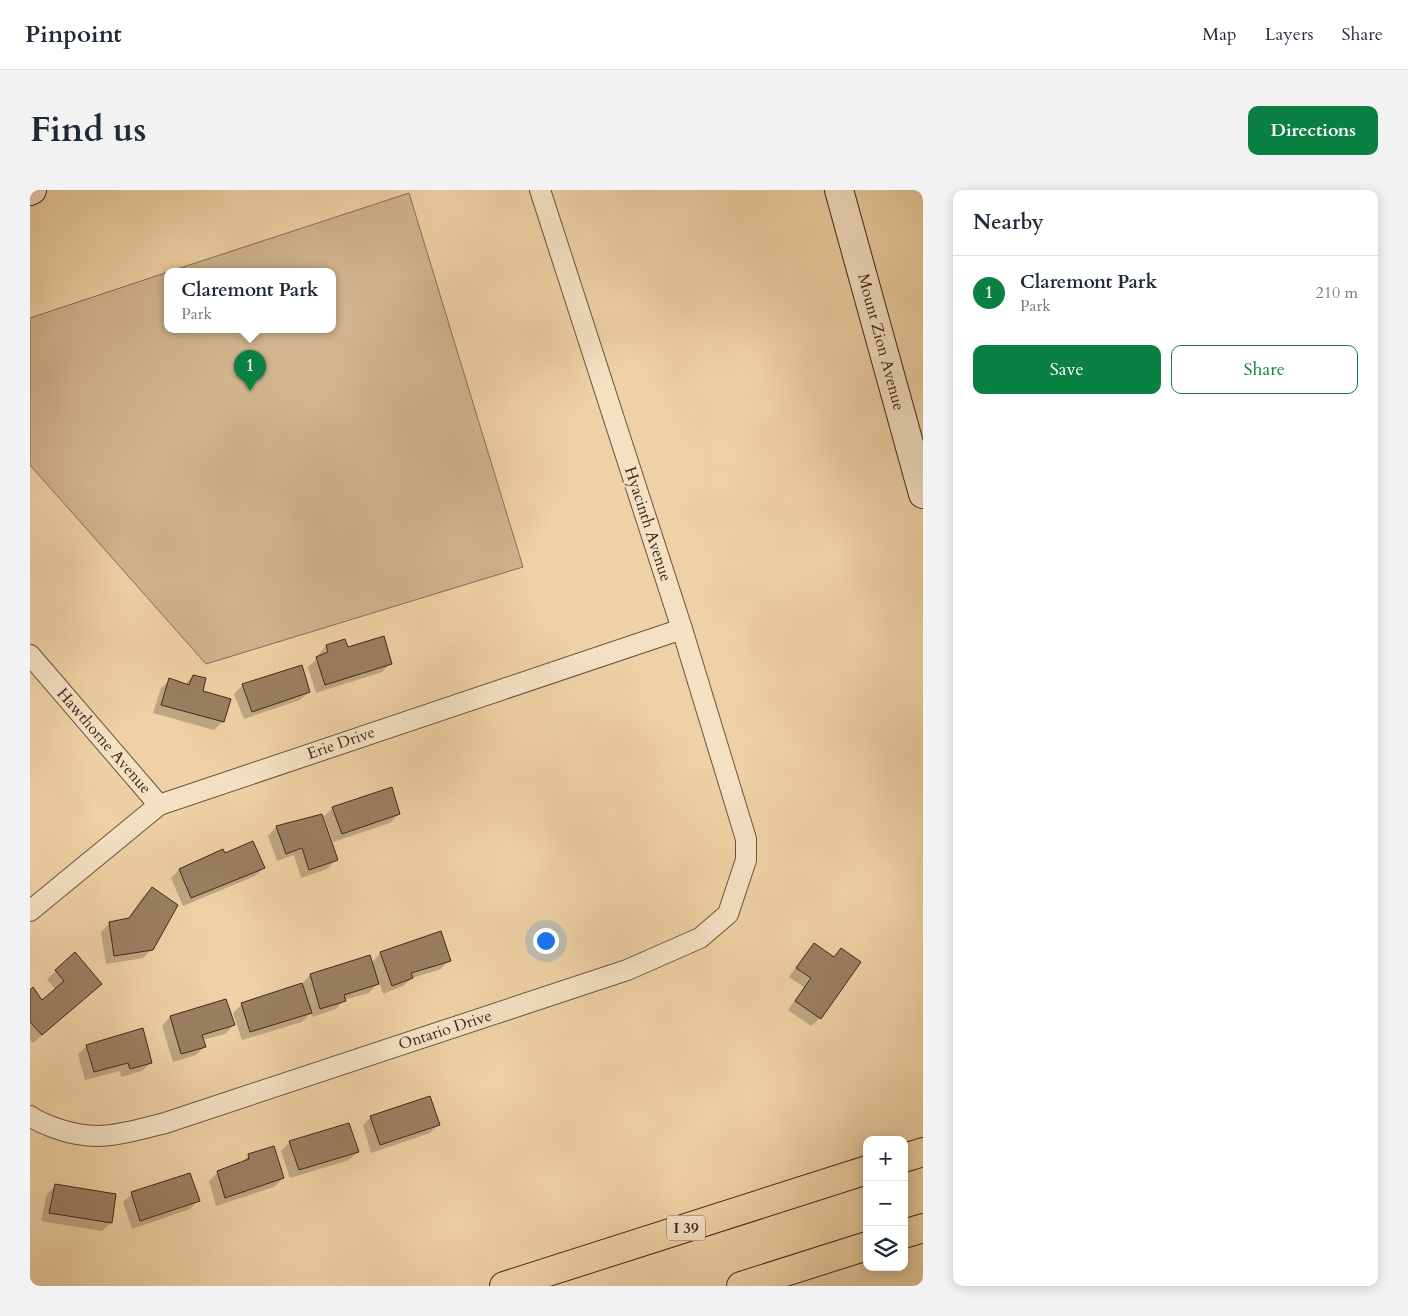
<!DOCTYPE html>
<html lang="en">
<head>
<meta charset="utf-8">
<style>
  :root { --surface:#fff; --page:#f2f2f3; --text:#1f2937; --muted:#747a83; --line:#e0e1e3; --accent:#0b8043 }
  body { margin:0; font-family:Cardo,serif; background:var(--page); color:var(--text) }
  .controls { position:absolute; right:15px; bottom:15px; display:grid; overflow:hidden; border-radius:10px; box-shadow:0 2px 12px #0003 }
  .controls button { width:45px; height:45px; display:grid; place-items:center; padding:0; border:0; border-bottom:1px solid var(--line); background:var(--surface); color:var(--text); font:25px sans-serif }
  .you { position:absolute; left:515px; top:750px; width:18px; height:18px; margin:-12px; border:4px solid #fff; border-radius:50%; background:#1a73e8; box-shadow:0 0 0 8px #1a73e833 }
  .badge { display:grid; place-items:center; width:32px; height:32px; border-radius:50%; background:var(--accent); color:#fff; font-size:16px; font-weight:700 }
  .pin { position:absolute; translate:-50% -41px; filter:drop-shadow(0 1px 2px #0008) }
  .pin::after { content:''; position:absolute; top:26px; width:18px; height:15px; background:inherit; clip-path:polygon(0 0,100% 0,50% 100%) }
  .popup { position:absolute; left:134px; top:78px; width:172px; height:65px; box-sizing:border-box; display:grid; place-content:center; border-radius:10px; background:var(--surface); filter:drop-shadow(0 1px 4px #0005); font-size:16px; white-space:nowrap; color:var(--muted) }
  .popup b { font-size:19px; color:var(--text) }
  .popup::after { content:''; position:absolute; left:50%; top:100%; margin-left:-10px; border:10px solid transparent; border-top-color:var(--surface) }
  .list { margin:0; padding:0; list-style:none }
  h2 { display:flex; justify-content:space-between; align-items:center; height:65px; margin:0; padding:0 20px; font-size:21px }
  h2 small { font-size:16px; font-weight:400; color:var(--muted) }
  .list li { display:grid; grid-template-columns:32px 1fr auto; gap:15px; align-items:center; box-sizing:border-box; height:75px; padding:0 20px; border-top:1px solid var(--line) }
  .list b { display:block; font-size:19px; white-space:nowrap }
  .list p { margin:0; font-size:16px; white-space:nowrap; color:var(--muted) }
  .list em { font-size:16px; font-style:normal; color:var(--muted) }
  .actions { display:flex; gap:10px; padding:15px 20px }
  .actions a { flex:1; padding:11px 0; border:1px solid var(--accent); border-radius:10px; text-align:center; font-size:18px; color:var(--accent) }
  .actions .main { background:var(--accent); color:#fff }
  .icon { flex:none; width:28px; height:28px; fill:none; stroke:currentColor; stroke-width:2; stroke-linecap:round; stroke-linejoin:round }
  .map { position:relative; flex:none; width:893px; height:1096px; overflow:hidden; border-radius:10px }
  header { display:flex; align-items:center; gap:30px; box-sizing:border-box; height:70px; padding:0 25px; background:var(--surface); border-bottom:1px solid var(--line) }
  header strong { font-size:24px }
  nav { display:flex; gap:28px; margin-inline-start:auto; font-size:18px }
  .intro { display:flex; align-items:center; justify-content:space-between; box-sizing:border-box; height:120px; padding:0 30px }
  h1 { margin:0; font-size:35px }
  .button { padding:12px 22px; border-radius:10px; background:var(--accent); color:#fff; font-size:18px; font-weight:700 }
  main { display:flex; gap:30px; padding:0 30px }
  aside { flex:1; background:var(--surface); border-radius:10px; box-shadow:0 2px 12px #0003 }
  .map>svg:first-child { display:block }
  .green { fill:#d0b48d; stroke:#876e54 }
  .shadow { fill:#0003 }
  .building { fill:#9a7f62; stroke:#3e271b }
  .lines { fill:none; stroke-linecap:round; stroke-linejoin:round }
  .street-casing { stroke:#6a523d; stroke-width:22 }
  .secondary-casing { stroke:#3e271b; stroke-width:30 }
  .highway-casing { stroke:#3e271b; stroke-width:30 }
  .street { stroke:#f4e1c4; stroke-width:20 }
  .secondary { stroke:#f4e1c4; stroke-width:28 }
  .highway { stroke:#eed1a4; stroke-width:28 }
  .labels { text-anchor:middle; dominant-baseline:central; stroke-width:4; stroke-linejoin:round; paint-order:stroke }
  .shield { fill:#f4e1c4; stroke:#755f4e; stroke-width:1 }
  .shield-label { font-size:15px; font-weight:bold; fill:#3e271b }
  .street-label { font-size:16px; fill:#3e271b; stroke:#f4e1c4 }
</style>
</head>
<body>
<header>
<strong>Pinpoint</strong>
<nav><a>Map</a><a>Layers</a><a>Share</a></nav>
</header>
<div class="intro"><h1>Find us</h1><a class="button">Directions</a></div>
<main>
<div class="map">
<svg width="893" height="1096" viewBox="0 0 893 1096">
  <rect width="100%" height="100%" fill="#eed1a4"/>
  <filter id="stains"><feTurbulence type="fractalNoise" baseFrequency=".004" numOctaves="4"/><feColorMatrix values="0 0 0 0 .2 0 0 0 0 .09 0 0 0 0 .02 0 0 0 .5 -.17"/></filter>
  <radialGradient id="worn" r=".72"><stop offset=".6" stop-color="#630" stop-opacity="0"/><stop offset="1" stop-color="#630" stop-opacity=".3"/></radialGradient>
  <polygon class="green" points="379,3 493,377 176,474 0,275 0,128 138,82 138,140 302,140 302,82 138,82"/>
  <g class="shadow">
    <polygon points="296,456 317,459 361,473 352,482 286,503 278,477 289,467 288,465"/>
    <polygon points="163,486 172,502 193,531 184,540 123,523 131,498 140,490 154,495"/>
    <polygon points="213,495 279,502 270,510 214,529 204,504"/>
    <polygon points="303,618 369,624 360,633 303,652 294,626"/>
    <polygon points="291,625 306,670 297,679 271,688 264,665 247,671 238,646 246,637"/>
    <polygon points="195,665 234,678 225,686 153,716 141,688 149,680"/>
    <polygon points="122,698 122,759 113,768 76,774 71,742 80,733 97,730 113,707"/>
    <polygon points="784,754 803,768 811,759 790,828 781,836 758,820 774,797 759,787 776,763"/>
    <polygon points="351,763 419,770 411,779 382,788 373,796 353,804 349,792 339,803 314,810 306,819 282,827 281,823 272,832 212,850 203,823 212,814 272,794 280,785 339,766 341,773"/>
    <polygon points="26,781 62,802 3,853 0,850 0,802 12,812 26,800 17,789"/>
    <polygon points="140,827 204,835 195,844 172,850 174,857 166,865 143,872 132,836"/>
    <polygon points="57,856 121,872 112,881 91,887 90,881 55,890 48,864"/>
    <polygon points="341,927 408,935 400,943 341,963 333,935"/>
    <polygon points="260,952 328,962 319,970 260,988 251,961"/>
    <polygon points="219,965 253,988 244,997 186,1016 179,991 188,982 211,973"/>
    <polygon points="26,996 81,1033 72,1041 11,1031 17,1004"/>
    <polygon points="102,1004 168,1010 160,1019 102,1039 93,1012"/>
  </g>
  <g class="building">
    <polygon points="354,446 362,474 295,495 286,467 298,462 296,455 315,449 318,457"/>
    <polygon points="272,475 280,502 222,522 212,494"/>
    <polygon points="163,485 176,488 173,501 201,509 194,532 131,515 139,488 159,495"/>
    <polygon points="362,597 370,624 312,644 302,617"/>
    <polygon points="292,624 308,670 279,680 272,658 256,664 246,636"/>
    <polygon points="223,651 235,678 161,708 149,679 193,659 195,663"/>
    <polygon points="122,697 148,715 123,760 84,766 79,732 99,728"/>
    <polygon points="411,741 421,771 381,783 383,788 362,796 350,762"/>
    <polygon points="784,753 804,767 811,758 831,772 791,829 765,811 781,788 766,778"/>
    <polygon points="45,762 72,794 12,845 0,832 0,800 3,797 12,810 34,791 25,780"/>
    <polygon points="340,765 349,794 314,805 316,811 290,819 280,784"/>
    <polygon points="272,793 282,823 220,842 211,813"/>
    <polygon points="196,809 205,835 172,845 176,857 151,864 140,826"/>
    <polygon points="113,838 122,873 100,879 98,873 64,882 56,855"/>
    <polygon points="400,906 410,935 350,955 340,926"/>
    <polygon points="319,933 329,962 269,980 259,951"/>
    <polygon points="244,956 254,988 195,1008 187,981 219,969 218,964"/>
    <polygon points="160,983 170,1011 110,1031 101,1002"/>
    <polygon points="25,994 86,1004 82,1033 19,1023"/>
  </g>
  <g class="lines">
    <defs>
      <g id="street">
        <polyline points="0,465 129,615"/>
        <polyline points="0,721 129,615 652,439"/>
        <path d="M0,926C9,933 18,935 28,939C69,953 95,943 135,933L597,780L670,748L698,724L716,670V649L652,439L510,0"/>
      </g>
      <g id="secondary">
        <polyline points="809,0 893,304"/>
        <polyline points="0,1 2,0"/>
      </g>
      <g id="highway">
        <polyline points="874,968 893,962"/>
        <polyline points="874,1044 893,1038"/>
        <polyline points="474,1096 837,980"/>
        <polyline points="711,1096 837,1056"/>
      </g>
    </defs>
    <use href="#street" class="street-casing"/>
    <use href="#secondary" class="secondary-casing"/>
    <use href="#highway" class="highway-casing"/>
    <use href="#street" class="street"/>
    <use href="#secondary" class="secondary"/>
    <use href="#highway" class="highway"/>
  </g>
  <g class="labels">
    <rect class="shield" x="637" y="1025.5" width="38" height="25" rx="4"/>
    <g class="shield-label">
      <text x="656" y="1038">I 39</text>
    </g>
    <g class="street-label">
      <text transform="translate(851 152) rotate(75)">Mount Zion Avenue</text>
      <text transform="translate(618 334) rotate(72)">Hyacinth Avenue</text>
      <text transform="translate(74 551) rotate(49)">Hawthorne Avenue</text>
      <text transform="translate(311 553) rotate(-19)">Erie Drive</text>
      <text transform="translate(415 840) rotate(-18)">Ontario Drive</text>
    </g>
  </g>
  <rect width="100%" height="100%" filter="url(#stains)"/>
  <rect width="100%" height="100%" fill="url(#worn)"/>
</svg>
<div class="controls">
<button>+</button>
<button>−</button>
<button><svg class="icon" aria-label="layers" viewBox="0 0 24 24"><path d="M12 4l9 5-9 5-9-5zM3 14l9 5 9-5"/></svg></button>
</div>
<div class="you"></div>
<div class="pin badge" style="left:220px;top:201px">1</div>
<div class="popup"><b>Claremont Park</b>Park</div>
</div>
<aside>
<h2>Nearby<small></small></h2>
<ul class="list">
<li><span class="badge">1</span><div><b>Claremont Park</b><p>Park</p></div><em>210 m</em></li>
</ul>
<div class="actions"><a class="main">Save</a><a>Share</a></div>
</aside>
</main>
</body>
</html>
